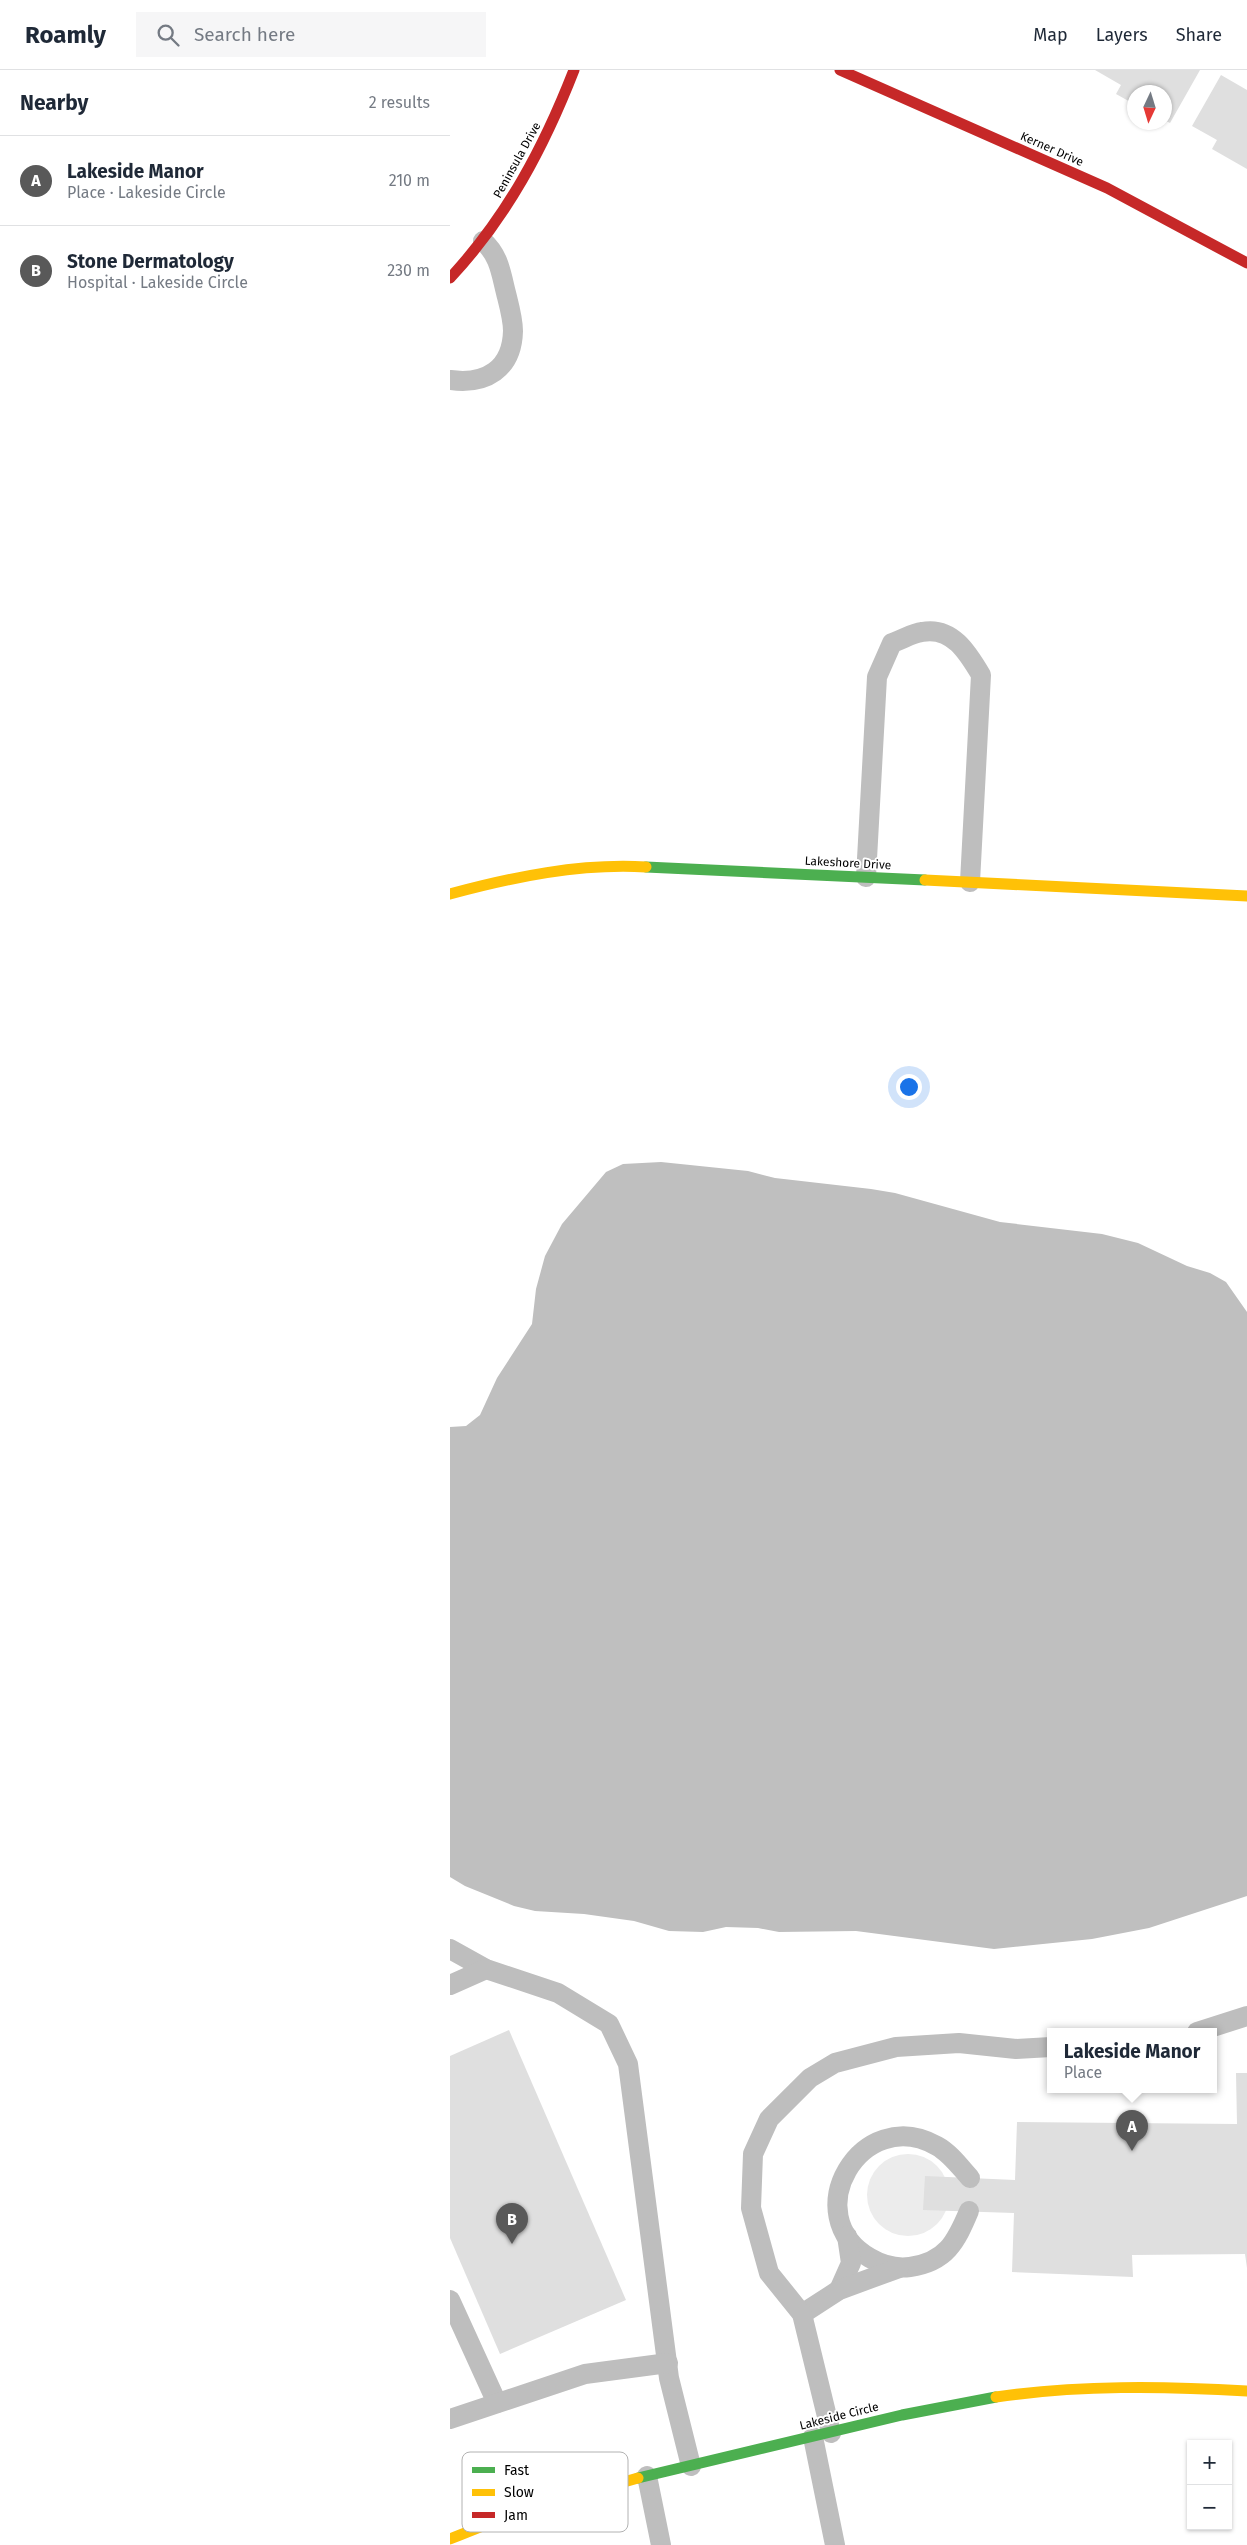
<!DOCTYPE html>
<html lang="en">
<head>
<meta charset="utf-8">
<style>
  :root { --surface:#fff; --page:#f6f6f7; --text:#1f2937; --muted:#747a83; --line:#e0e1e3; --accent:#595959 }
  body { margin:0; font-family:"Fira Sans",sans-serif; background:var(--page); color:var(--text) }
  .controls { position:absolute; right:15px; bottom:15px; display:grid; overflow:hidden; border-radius:0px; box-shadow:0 1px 4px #0004 }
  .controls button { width:45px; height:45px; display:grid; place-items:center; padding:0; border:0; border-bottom:1px solid var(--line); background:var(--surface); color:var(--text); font:25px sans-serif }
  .compass { position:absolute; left:677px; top:15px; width:45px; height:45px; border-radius:50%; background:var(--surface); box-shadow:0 1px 4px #0004; rotate:184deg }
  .you { position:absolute; left:458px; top:1016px; width:18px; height:18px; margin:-12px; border:4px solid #fff; border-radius:50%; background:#1a73e8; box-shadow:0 0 0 8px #1a73e833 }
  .badge { display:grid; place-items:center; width:32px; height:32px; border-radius:50%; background:var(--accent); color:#fff; font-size:16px; font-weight:700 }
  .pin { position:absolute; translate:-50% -41px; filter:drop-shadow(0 1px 2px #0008) }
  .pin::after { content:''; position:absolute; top:26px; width:18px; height:15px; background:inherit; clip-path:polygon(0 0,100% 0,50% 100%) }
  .popup { position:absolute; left:597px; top:1958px; width:170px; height:65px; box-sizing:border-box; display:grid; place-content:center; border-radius:0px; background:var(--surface); filter:drop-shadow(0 1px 4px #0005); font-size:16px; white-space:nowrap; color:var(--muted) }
  .popup b { font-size:19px; color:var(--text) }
  .popup::after { content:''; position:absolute; left:50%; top:100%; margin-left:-10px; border:10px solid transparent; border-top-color:var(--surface) }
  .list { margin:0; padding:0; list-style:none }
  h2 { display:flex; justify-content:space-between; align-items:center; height:65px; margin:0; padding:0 20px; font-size:21px }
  h2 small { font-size:16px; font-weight:400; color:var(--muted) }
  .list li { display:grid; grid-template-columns:32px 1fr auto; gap:15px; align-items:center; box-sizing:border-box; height:90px; padding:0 20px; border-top:1px solid var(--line) }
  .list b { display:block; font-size:19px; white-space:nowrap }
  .list p { margin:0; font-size:16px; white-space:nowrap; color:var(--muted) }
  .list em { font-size:16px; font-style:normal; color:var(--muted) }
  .icon { flex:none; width:28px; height:28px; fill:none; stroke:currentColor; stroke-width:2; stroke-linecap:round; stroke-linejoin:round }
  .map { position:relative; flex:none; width:797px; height:2475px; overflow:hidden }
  header { display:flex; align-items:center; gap:30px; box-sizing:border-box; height:70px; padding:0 25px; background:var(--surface); border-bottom:1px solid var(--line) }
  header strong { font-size:24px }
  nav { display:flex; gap:28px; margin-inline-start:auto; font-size:18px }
  .search { width:350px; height:45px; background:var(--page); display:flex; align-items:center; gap:12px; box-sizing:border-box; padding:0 18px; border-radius:0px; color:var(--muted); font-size:19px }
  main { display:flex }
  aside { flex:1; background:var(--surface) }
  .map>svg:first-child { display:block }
  .green { fill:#ececec }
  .water { fill:#bfbfbf }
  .building { fill:#dfdfdf }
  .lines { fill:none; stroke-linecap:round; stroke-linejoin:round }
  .lane { stroke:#bebebe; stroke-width:20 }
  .fast { stroke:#4caf50; stroke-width:11 }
  .slow { stroke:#ffc107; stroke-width:11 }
  .jam { stroke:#c62828; stroke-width:11 }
  .labels { text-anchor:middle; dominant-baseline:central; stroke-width:4; stroke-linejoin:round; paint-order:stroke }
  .street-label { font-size:12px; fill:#000; stroke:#fff }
  .key { fill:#fff; stroke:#b2b2b2; stroke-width:1 }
  .key-label { font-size:14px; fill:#000 }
</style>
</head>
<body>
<header>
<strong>Roamly</strong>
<div class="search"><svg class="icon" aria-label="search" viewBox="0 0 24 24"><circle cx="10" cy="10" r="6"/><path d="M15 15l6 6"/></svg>Search here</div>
<nav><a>Map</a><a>Layers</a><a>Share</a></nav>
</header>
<main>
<aside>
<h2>Nearby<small>2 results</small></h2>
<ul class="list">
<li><span class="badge">A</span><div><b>Lakeside Manor</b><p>Place · Lakeside Circle</p></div><em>210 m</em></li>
<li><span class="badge">B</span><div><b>Stone Dermatology</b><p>Hospital · Lakeside Circle</p></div><em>230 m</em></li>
</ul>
</aside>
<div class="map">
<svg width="797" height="2475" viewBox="0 0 797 2475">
  <rect width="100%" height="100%" fill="#fff"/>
  <circle class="green" cx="458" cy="2125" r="41"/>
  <polygon class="water" points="211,1092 298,1101 325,1108 421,1119 445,1123 550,1152 652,1164 688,1173 737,1196 760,1203 776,1212 797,1242 797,1826 699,1858 642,1869 544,1879 406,1861 329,1862 308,1858 276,1857 253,1862 219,1861 184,1851 134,1844 85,1841 64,1836 15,1816 0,1807 0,1357 16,1356 30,1345 47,1308 82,1254 86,1219 95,1186 112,1154 156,1102 173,1094"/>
  <g class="building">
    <polygon points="645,0 750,0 720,53 714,50 714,22 684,22 684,34 666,24 671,15"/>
    <polygon points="771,5 797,20 797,99 762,79 767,70 742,56"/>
    <polygon points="59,1960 176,2230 50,2284 0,2168 0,1986"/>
    <polygon points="786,2003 797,2003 797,2198 795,2184 682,2185 683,2207 562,2202 564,2143 473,2140 475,2106 565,2110 567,2052 787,2054"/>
  </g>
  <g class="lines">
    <g class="lane">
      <path d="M0,310C36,315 62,299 63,261C63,249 59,235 56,223C51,203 49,185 33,171"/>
      <path d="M416,807L427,607L442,573C452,570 462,563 472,562C502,556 518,583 531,605L520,812"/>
      <polyline points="0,1879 36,1899 108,1923 159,1954 178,1994 219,2308 241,2396"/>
      <polyline points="0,1915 36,1899"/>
      <polyline points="747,1962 797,1946"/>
      <path d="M519,2141C506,2172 496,2192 460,2197C445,2199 432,2195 420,2188C346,2146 411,2033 487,2076C500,2083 510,2097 520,2108"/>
      <polyline points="389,2220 401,2193 397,2166"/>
      <polyline points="0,2230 47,2333"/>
      <polyline points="352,2244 389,2220 449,2198"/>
      <polyline points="0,2349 135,2304 218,2293"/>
      <polyline points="381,2363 352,2244 319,2203 301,2138 303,2084 319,2049 360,2008 385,1993 446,1977 509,1973 566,1979 601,1977"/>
      <polyline points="363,2367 385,2475"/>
      <polyline points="197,2406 211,2475"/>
    </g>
    <g class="fast">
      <polyline points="196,797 475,810"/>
      <polyline points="188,2408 452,2345 546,2327"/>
    </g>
    <g class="slow">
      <polyline points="475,810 797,826"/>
      <path d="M0,824C63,807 130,793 196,797"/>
      <path d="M546,2327C629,2315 713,2316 797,2321"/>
      <polyline points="0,2469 68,2442 188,2408"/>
    </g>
    <g class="jam">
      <polyline points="390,0 657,118 797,193"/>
      <path d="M0,208C57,147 94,77 124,0"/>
    </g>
  </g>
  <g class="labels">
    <g class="street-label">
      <text transform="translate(602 79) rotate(24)">Kerner Drive</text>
      <text transform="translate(67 90) rotate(-61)">Peninsula Drive</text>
      <text transform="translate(398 793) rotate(3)">Lakeshore Drive</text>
      <text transform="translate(389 2346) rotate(-14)">Lakeside Circle</text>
    </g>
  </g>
  <rect x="12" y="2382" width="166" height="80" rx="8" class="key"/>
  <rect x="22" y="2397" width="23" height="6" fill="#4caf50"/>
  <rect x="22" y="2419" width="23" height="7" fill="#ffc107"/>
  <rect x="22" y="2442" width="23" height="6" fill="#c62828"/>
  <g class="key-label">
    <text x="54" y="2405">Fast</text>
    <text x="54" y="2427">Slow</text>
    <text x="54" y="2450">Jam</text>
  </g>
</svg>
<div class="controls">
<button>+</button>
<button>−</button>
</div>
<svg class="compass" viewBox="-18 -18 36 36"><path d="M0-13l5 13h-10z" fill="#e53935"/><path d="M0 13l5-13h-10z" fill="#747a83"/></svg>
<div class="you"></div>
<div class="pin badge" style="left:682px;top:2081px">A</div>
<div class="popup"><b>Lakeside Manor</b>Place</div>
<div class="pin badge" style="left:62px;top:2174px">B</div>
</div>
</main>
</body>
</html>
